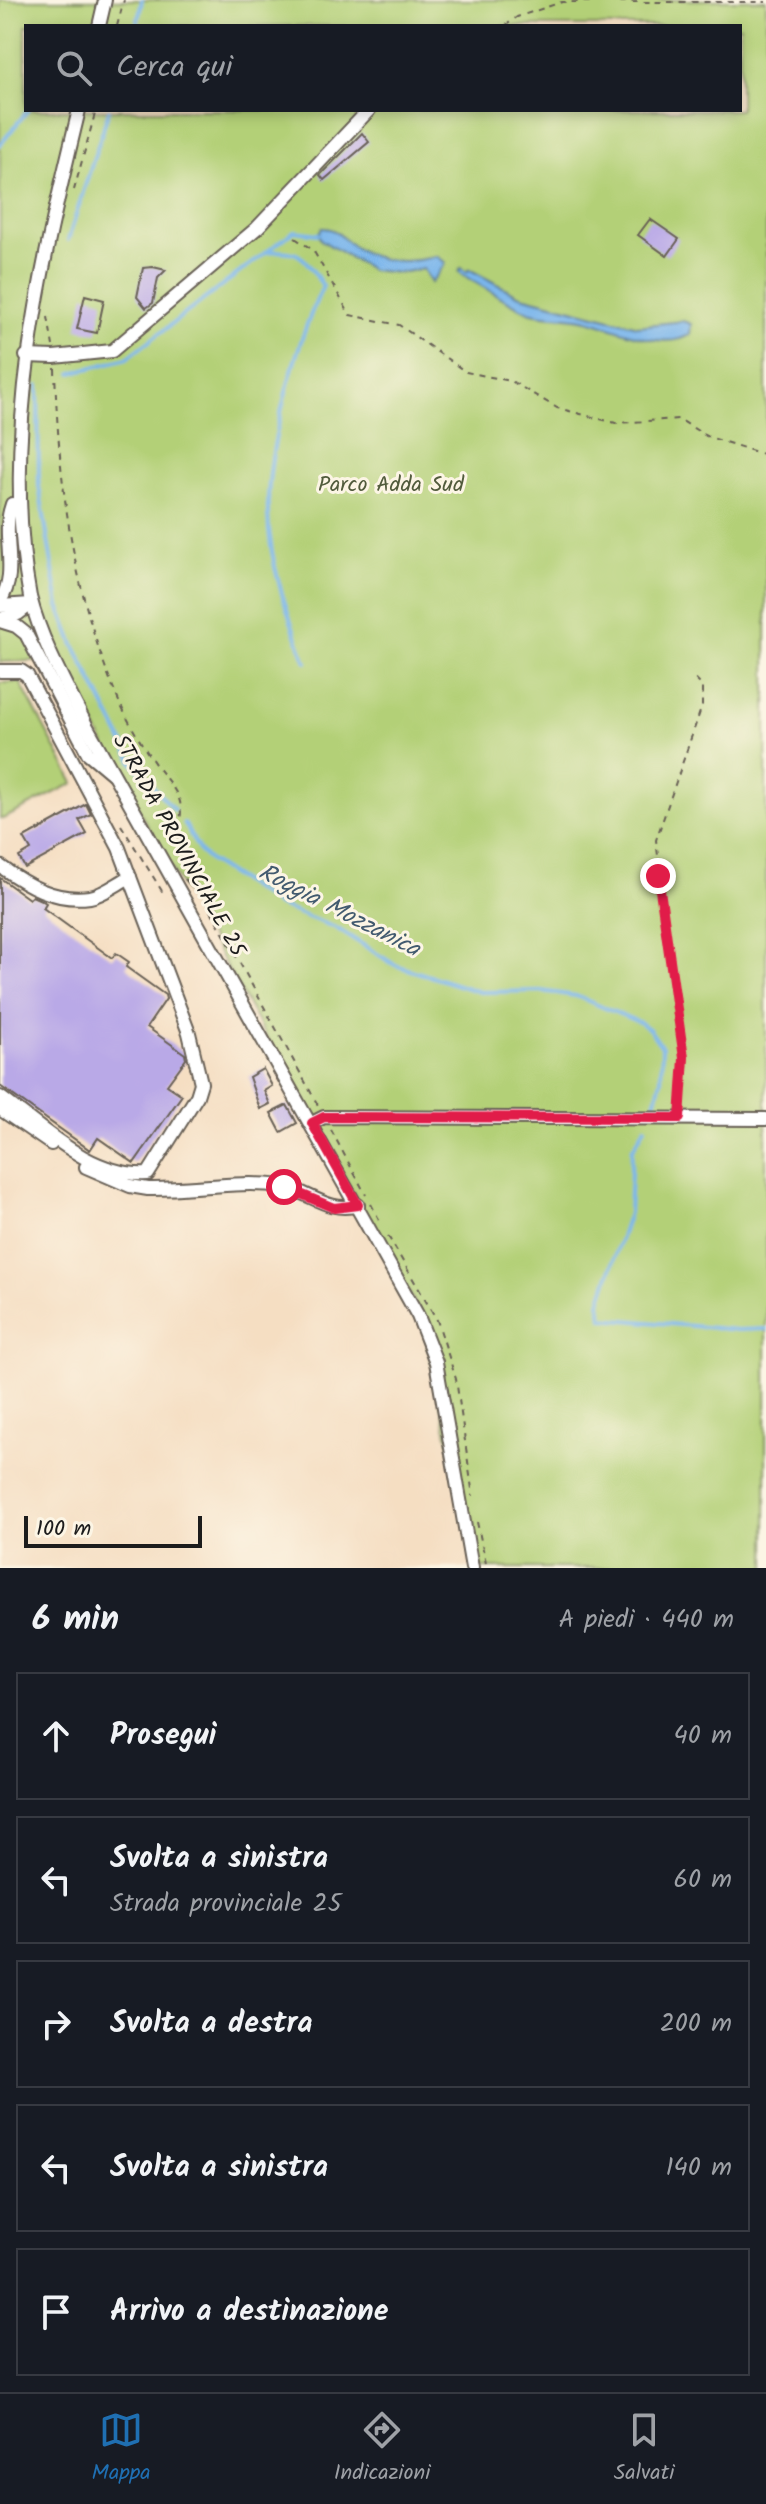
<!DOCTYPE html>
<html lang="it">
<head>
<meta charset="utf-8">
<style>
  :root { --surface:#171b24; --page:#20242c; --text:#f1f3f6; --muted:#9ea1a6; --line:#363941; --accent:#1f6fb2 }
  body { margin:0; font-family:Kalam,sans-serif; background:var(--page); color:var(--text) }
  .scale { position:absolute; left:24px; bottom:20px; width:178px; box-sizing:border-box; padding-left:8px; border:4px solid #1c1c1c; border-top:0; font-size:22px; line-height:28px; white-space:nowrap; color:#1c1c1c; -webkit-text-stroke:6px #fcf5e5; paint-order:stroke }
  .stop { position:absolute; width:24px; height:24px; margin:-18px; border:6px solid #e11d48; border-radius:50%; background:#fff }
  .stop.end { background:#e11d48; border-color:#fff; box-shadow:0 2px 8px #0008 }
  .list { margin:0; padding:0; list-style:none }
  h2 { display:flex; justify-content:space-between; align-items:center; height:104px; margin:0; padding:0 32px; font-size:34px }
  h2 small { font-size:26px; font-weight:400; color:var(--muted) }
  .list li { display:grid; grid-template-columns:52px 1fr auto; gap:24px; align-items:center; box-sizing:border-box; height:128px; margin:0 16px 16px; padding:0 16px; border:2px solid var(--line); border-radius:0px }
  .list b { display:block; font-size:30px; white-space:nowrap }
  .list p { margin:0; font-size:26px; white-space:nowrap; color:var(--muted) }
  .list em { font-size:26px; font-style:normal; color:var(--muted) }
  .icon { flex:none; width:44px; height:44px; fill:none; stroke:currentColor; stroke-width:2; stroke-linecap:round; stroke-linejoin:round }
  .map { position:relative; flex:none; width:766px; height:1568px; overflow:hidden }
  .search { position:absolute; background:var(--surface); box-shadow:0 4px 12px #0003; left:24px; right:24px; top:24px; height:88px; display:flex; align-items:center; gap:20px; box-sizing:border-box; padding:0 28px; border-radius:0px; color:var(--muted); font-size:30px }
  .sheet { height:824px; background:var(--surface) }
  nav { display:flex; justify-content:space-around; align-items:center; box-sizing:border-box; height:112px; border-top:2px solid var(--line); background:var(--surface); font-size:22px; color:var(--muted) }
  nav a { display:grid; justify-items:center; gap:4px }
  nav .on { color:var(--accent) }
  .map>svg:first-child { display:block }
  .green { fill:#b3d077; stroke:#68764a; stroke-width:2; fill-rule:evenodd }
  .water { fill:#7ab6ec; stroke:#4b6984; stroke-width:2 }
  .lines { fill:none; stroke-linecap:round; stroke-linejoin:round }
  .stream { stroke:#7ab6ec; stroke-width:4 }
  .building { fill:#b9a9e7 }
  .minor-casing { stroke:#686056; stroke-width:16 }
  .path { stroke:#686056; stroke-width:2; stroke-dasharray:6 6; stroke-linecap:butt }
  .minor { stroke:#fff; stroke-width:12 }
  .route { stroke:#e11d48; stroke-width:10 }
  .labels { text-anchor:middle; dominant-baseline:central; stroke-width:6; stroke-linejoin:round; paint-order:stroke }
  .park-label { font-size:22px; fill:#515b3c; stroke:#fcf5e5 }
  .street-label { font-size:22px; fill:#1c1c1c; stroke:#fcf5e5 }
  .water-label { font-size:24px; font-style:italic; fill:#425a6f; stroke:#fcf5e5 }
</style>
</head>
<body>
<div class="map">
<svg width="766" height="1568" viewBox="0 0 766 1568">
  <rect width="100%" height="100%" fill="#fcf5e5"/>
  <filter id="ink" filterUnits="userSpaceOnUse"><feTurbulence type="fractalNoise" baseFrequency=".0125" numOctaves="2"/><feDisplacementMap in="SourceGraphic" scale="16" xChannelSelector="R" yChannelSelector="G"/><feConvolveMatrix kernelMatrix="1 2 1 2 8 2 1 2 1" color-interpolation-filters="sRGB"/></filter>
  <filter id="wash" filterUnits="userSpaceOnUse"><feTurbulence type="fractalNoise" baseFrequency=".006" numOctaves="4" result="noise"/><feDisplacementMap in="SourceGraphic" scale="32" xChannelSelector="R" yChannelSelector="G"/><feGaussianBlur stdDeviation="1.8" result="paint"/><feColorMatrix in="noise" values="0 0 0 0 0 0 0 0 0 0 0 0 0 0 0 0 0 1.4 0 .05"/><feComposite in="paint" operator="in"/></filter>
  <g filter="url(#wash)">
    <rect width="100%" height="100%" fill="#f5dec2"/>
    <g class="green">
      <path d="M0,0H766V1568H476L421,1314L140,812L60,660L0,662ZM26,26H740V110H26Z"/>
      <polygon points="20,682 74,783 3,819 0,819 0,683"/>
    </g>
    <g class="water">
      <path d="M322,228C336,227 343,239 354,247C378,263 409,264 437,256L446,263L431,283L423,269L398,273L371,270L321,240L318,234Z"/>
      <path d="M461,268L467,272L469,269L518,295L638,326L683,321L691,324L690,334C664,354 610,324 582,319C566,316 548,317 532,313C524,311 462,276 458,271Z"/>
    </g>
    <g class="lines">
      <g class="stream">
        <polyline points="137,26 142,0"/>
        <polyline points="0,145 28,110"/>
        <polyline points="68,240 109,110"/>
        <path d="M265,252C303,248 303,257 323,286C296,343 266,451 268,513C269,564 288,615 306,662"/>
        <polyline points="72,373 127,358 294,231 318,234"/>
        <polyline points="38,386 39,486 59,606 74,645 134,764 174,810"/>
        <polyline points="184,823 200,852 210,861 279,906 336,928 395,965 480,992 541,991 576,996 641,1023 649,1029 662,1047 661,1080 654,1108"/>
        <polyline points="645,1127 632,1150 629,1213 600,1302 602,1318 738,1330 766,1329"/>
      </g>
    </g>
    <g id="blocks">
      <g class="building">
        <polygon points="362,133 369,142 324,180 320,175"/>
        <polygon points="650,219 679,239 667,256 638,235"/>
        <polygon points="153,267 166,270 158,278 153,303 146,308 137,297 143,268"/>
        <polygon points="85,295 104,300 97,333 77,329"/>
        <polygon points="86,804 91,814 79,820 87,834 25,868 19,857 31,850 24,838"/>
        <polygon points="0,878 29,899 32,896 41,900 46,903 43,908 112,958 116,953 129,962 126,967 165,995 166,999 147,1027 185,1054 186,1059 167,1085 182,1095 134,1163 98,1138 90,1150 0,1086"/>
        <polygon points="263,1069 272,1086 264,1091 270,1104 260,1109 249,1077"/>
        <polygon points="287,1105 297,1123 281,1132 271,1113"/>
      </g>
    </g>
  </g>
  <g filter="url(#ink)">
    <use href="#blocks" fill-opacity="0" stroke="#686056" stroke-width="2"/>
    <g class="lines">
      <defs>
        <g id="minor">
          <polyline points="99,26 105,0"/>
          <path d="M79,110C41,266 0,437 30,597C42,643 65,683 86,725L418,1316L436,1362L472,1568"/>
          <polyline points="26,356 54,357 112,351 257,228 369,110"/>
          <path d="M0,601C20,572 0,536 12,504"/>
          <polyline points="0,606 31,604"/>
          <polyline points="0,619 18,614 31,604"/>
          <polyline points="0,621 16,626 26,634 88,753 113,774"/>
          <path d="M0,671H21L27,675L119,848L189,1033L201,1083L197,1096L148,1174C91,1177 44,1129 0,1097"/>
          <path d="M0,866C26,885 55,902 90,897C103,895 118,883 130,877"/>
          <polyline points="0,1109 51,1144"/>
          <polyline points="312,1123 324,1117 766,1119"/>
          <path d="M86,1167L130,1186L148,1189C192,1190 238,1180 281,1186C309,1191 328,1214 358,1205"/>
        </g>
      </defs>
      <use href="#minor" class="minor-casing"/>
      <g class="path">
        <polyline points="117,26 124,0"/>
        <polyline points="505,26 517,17 562,2 766,2"/>
        <polyline points="74,190 96,110"/>
        <polyline points="295,238 313,250 350,315 399,325 466,372 511,381 557,408 616,423 679,419 706,436 766,455"/>
        <polyline points="48,317 53,346"/>
        <path d="M55,368C58,482 73,592 117,697C128,722 142,745 157,767C164,777 177,790 180,802C184,821 173,837 181,856L319,1107"/>
        <polyline points="121,825 162,891 165,889"/>
        <polyline points="185,879 192,887"/>
        <polyline points="682,1105 684,1058 656,840 702,706 702,686 695,679"/>
        <polyline points="331,1130 366,1195"/>
        <polyline points="371,1204 381,1223"/>
        <polyline points="388,1236 437,1320 456,1379 473,1496"/>
        <polyline points="477,1522 487,1568"/>
      </g>
      <use href="#minor" class="minor"/>
    </g>
  </g>
  <g class="lines" filter="url(#ink)">
    <polyline class="route" points="284,1187 334,1208 358,1205 312,1123 324,1117 680,1118 684,1058 658,876"/>
  </g>
  <g class="labels">
    <g class="park-label">
      <text x="391" y="485">Parco Adda Sud</text>
    </g>
    <g class="street-label">
      <text transform="translate(178 846) rotate(61)">STRADA PROVINCIALE 25</text>
    </g>
    <g class="water-label">
      <text transform="translate(339 911) rotate(27)">Roggia Mozzanica</text>
    </g>
  </g>
</svg>
<div class="scale">100 m</div>
<div class="stop" style="left:284px;top:1187px"></div>
<div class="stop end" style="left:658px;top:876px"></div>
<div class="search"><svg class="icon" aria-label="search" viewBox="0 0 24 24"><circle cx="10" cy="10" r="6"/><path d="M15 15l6 6"/></svg>Cerca qui</div>
</div>
<section class="sheet">
<h2>6 min<small>A piedi · 440 m</small></h2>
<ul class="list">
<li><svg class="icon" aria-label="ahead" viewBox="0 0 24 24"><path d="M12 20V5M6 11l6-6 6 6"/></svg><div><b>Prosegui</b></div><em>40 m</em></li>
<li><svg class="icon" aria-label="left" viewBox="0 0 24 24"><path d="M17 20v-9H6M10 6l-5 5 5 5"/></svg><div><b>Svolta a sinistra</b><p>Strada provinciale 25</p></div><em>60 m</em></li>
<li><svg class="icon" aria-label="right" viewBox="0 0 24 24"><path d="M7 20v-9h11M14 6l5 5-5 5"/></svg><div><b>Svolta a destra</b></div><em>200 m</em></li>
<li><svg class="icon" aria-label="left" viewBox="0 0 24 24"><path d="M17 20v-9H6M10 6l-5 5 5 5"/></svg><div><b>Svolta a sinistra</b></div><em>140 m</em></li>
<li><svg class="icon" aria-label="arrive" viewBox="0 0 24 24"><path d="M6 21V4h12l-3 4 3 4H6"/></svg><div><b>Arrivo a destinazione</b></div></li>
</ul>
</section>
<nav>
<a class="on"><svg class="icon" aria-label="map" viewBox="0 0 24 24"><path d="M3 6l6-2 6 2 6-2v14l-6 2-6-2-6 2zM9 4v14M15 6v14"/></svg>Mappa</a>
<a><svg class="icon" aria-label="directions" viewBox="0 0 24 24"><path d="M12 3l9 9-9 9-9-9zM9 14v-3h6M13 9l2 2-2 2"/></svg>Indicazioni</a>
<a><svg class="icon" aria-label="saved" viewBox="0 0 24 24"><path d="M7 4h10v16l-5-4-5 4z"/></svg>Salvati</a>
</nav>
</body>
</html>
